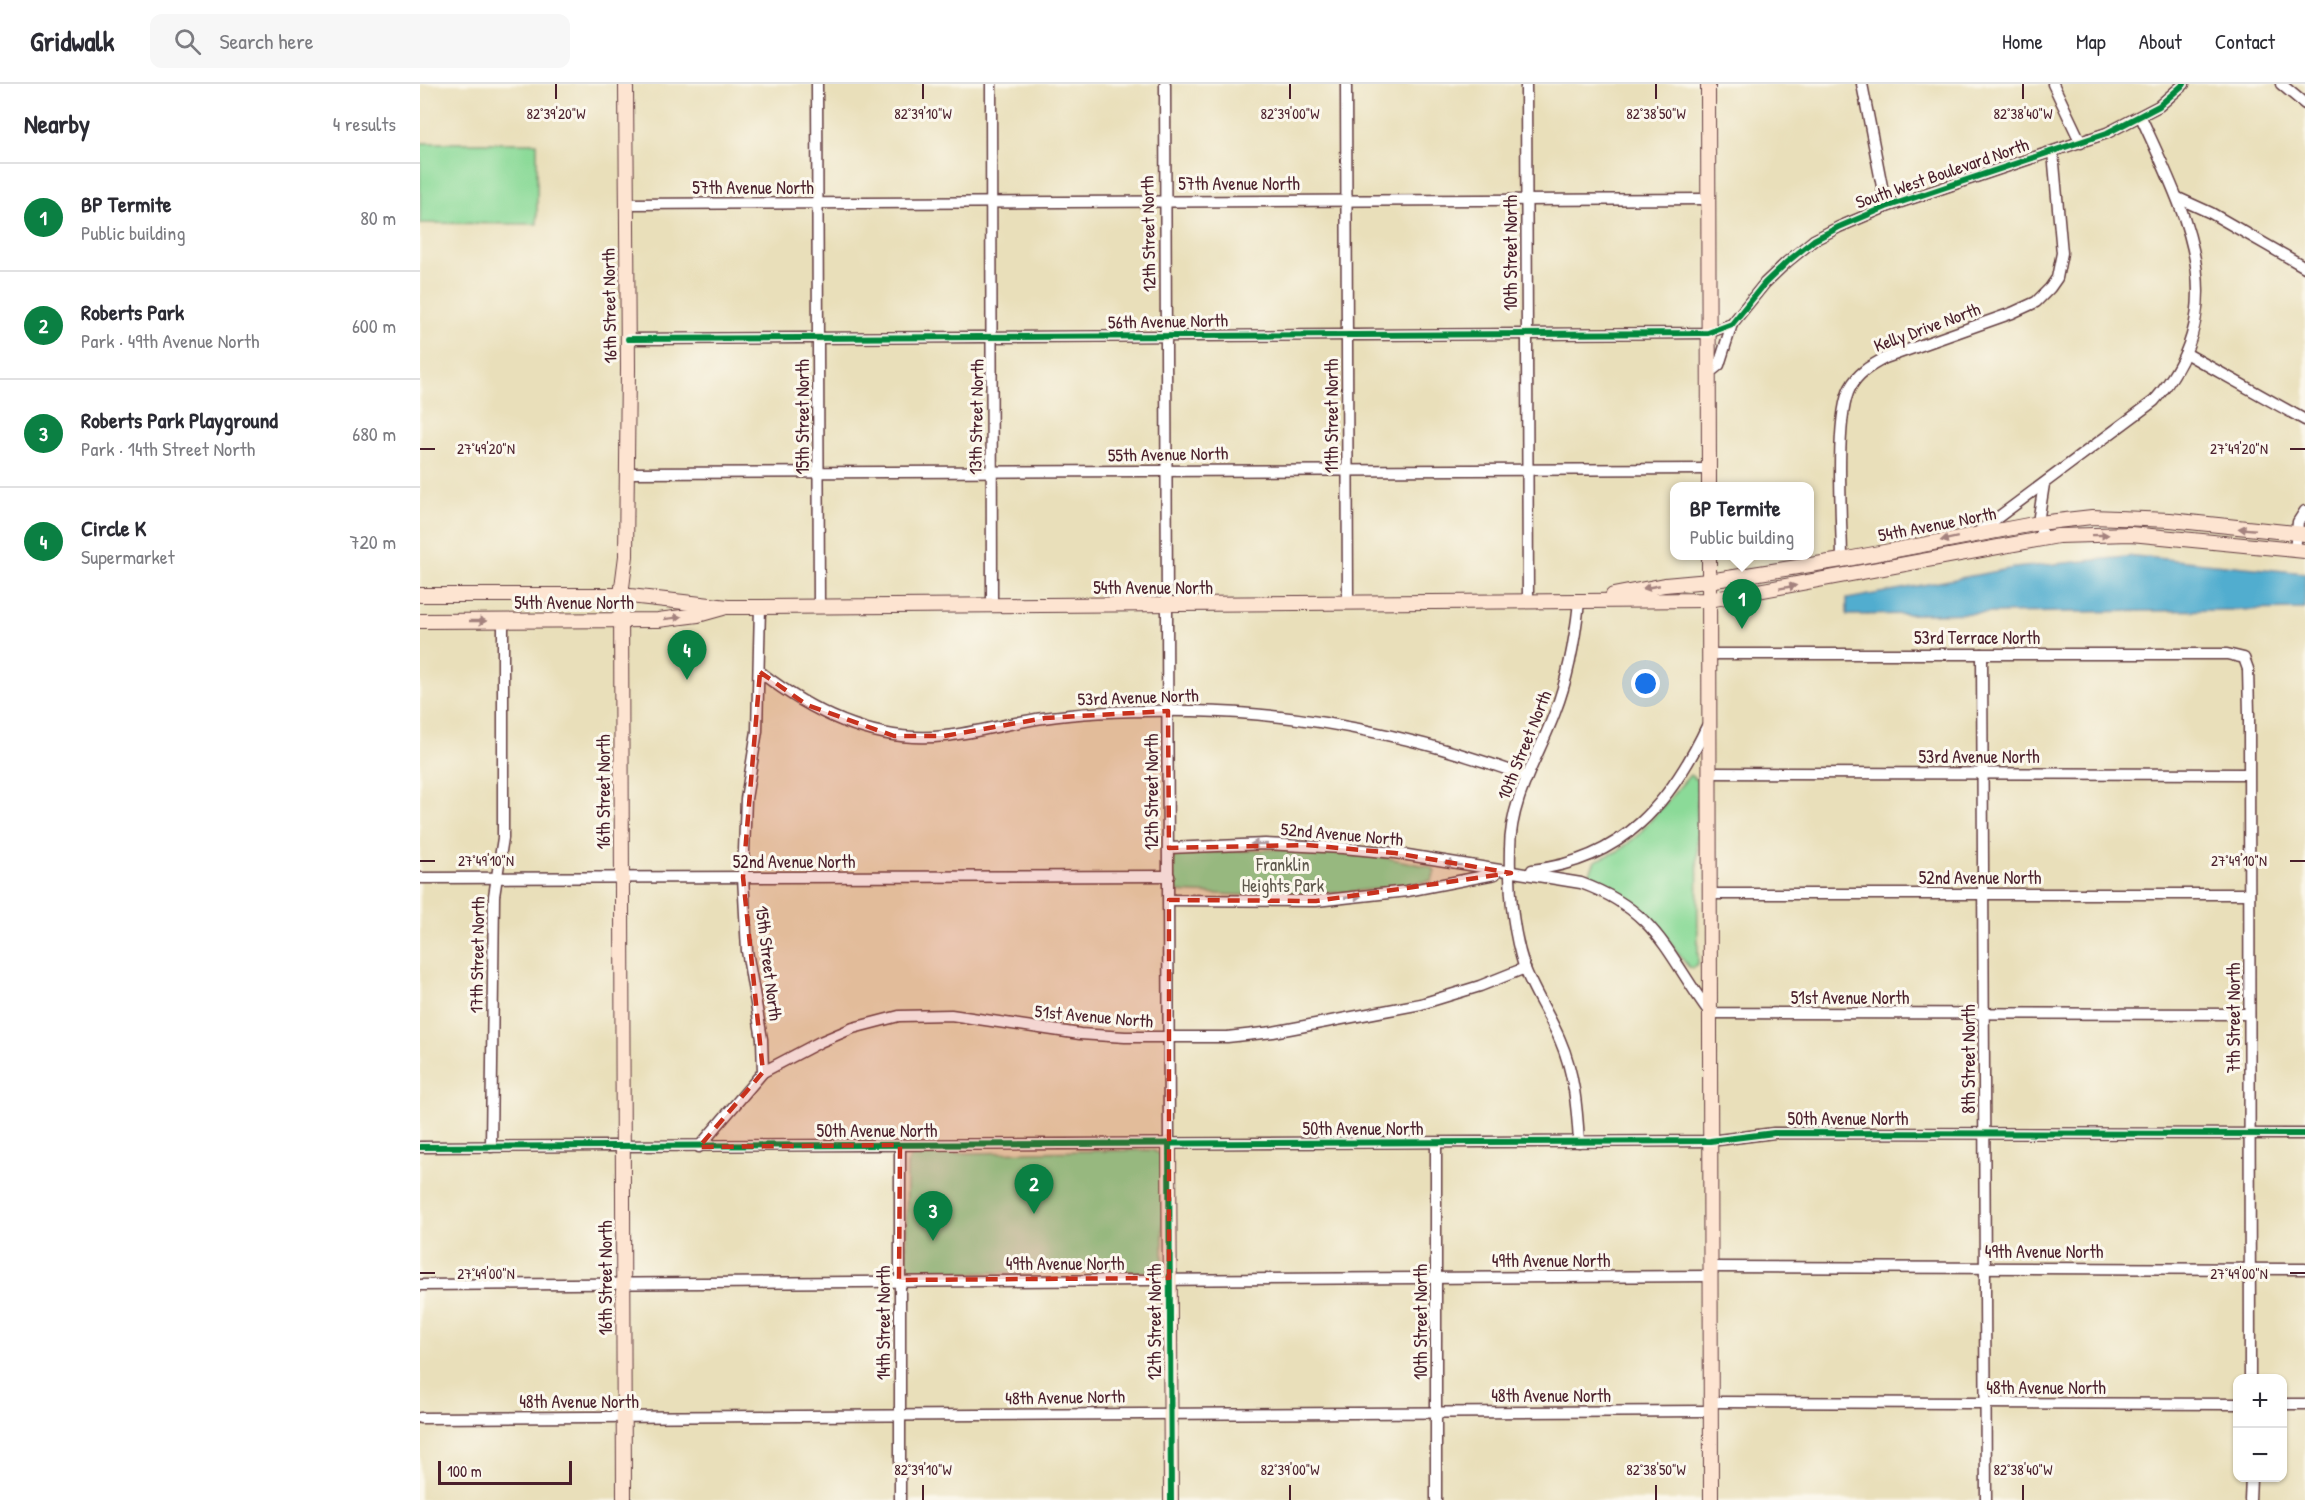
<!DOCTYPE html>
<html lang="en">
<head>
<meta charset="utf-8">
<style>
  :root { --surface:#fff; --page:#f7f7f7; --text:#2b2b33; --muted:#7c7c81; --line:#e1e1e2; --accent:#0b8043 }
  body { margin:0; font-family:"Patrick Hand",sans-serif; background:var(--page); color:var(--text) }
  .controls { position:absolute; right:18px; bottom:18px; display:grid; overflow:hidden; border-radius:12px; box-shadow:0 2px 4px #0004 }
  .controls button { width:54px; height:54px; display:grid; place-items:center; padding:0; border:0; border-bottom:2px solid var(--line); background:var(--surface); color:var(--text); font:30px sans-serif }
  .scale { position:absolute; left:18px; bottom:15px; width:134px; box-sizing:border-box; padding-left:6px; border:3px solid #4a1f2b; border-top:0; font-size:16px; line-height:21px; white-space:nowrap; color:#4a1f2b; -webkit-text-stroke:4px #fbf7ec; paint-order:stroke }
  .you { position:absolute; left:1226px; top:600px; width:21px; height:21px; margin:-15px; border:4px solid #fff; border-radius:50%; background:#1a73e8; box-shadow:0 0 0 9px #1a73e833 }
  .badge { display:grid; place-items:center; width:39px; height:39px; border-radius:50%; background:var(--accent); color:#fff; font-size:20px; font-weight:700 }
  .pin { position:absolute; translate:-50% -50px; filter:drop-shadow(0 2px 3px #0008) }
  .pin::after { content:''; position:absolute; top:32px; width:21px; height:18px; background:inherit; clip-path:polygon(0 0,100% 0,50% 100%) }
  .popup { position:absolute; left:1250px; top:398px; width:144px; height:78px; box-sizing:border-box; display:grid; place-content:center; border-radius:12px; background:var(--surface); filter:drop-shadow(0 2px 4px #0005); font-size:20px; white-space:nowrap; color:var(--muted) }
  .popup b { font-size:22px; color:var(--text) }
  .popup::after { content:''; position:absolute; left:50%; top:100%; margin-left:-12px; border:12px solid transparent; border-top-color:var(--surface) }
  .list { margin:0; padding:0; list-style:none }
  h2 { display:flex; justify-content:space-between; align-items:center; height:78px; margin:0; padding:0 24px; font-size:26px }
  h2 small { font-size:20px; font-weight:400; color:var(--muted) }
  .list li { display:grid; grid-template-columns:39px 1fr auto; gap:18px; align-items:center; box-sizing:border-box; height:108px; padding:0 24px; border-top:2px solid var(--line) }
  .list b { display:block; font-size:22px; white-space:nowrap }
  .list p { margin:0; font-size:20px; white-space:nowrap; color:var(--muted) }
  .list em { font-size:20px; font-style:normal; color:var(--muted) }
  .icon { flex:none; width:33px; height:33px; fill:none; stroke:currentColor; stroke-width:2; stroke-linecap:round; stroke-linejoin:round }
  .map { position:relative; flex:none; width:1885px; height:1416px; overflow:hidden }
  header { display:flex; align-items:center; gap:36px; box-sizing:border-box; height:84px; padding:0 30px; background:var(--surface); border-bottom:2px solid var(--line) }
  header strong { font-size:28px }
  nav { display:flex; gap:33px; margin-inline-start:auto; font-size:21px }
  .search { width:420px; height:54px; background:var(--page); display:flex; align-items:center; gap:15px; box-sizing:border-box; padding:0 21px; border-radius:12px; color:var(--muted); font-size:22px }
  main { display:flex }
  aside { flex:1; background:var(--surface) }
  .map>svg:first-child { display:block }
  .green { fill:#8bda98; stroke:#6a7c62; stroke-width:1.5 }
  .water { fill:#51adcf; stroke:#4e667d; stroke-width:1.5 }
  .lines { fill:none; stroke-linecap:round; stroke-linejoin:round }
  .street-casing { stroke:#623c40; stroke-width:13 }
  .secondary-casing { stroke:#623c40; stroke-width:16 }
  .street { stroke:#fff; stroke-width:10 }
  .secondary { stroke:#fde4d1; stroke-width:14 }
  .cycleway-casing { stroke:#fbf7ec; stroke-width:10 }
  .cycleway { stroke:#00873e; stroke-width:6 }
  .oneway { fill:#a4827e }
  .oneway2 { fill:#ae9aa0 }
  .marked { fill:#c8321e; fill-opacity:0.2; stroke:#c8321e; stroke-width:4.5; stroke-dasharray:12 8; stroke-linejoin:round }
  .ticks { fill:none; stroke:#4a1f2b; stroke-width:2 }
  .labels { text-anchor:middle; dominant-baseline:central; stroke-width:6; stroke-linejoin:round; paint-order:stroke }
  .street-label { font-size:18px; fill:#4a1f2b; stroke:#fbf7ec }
  .park-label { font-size:18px; fill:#5e574c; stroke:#fbf7ec }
  .ticks-label { font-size:15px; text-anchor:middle; fill:#4a1f2b; stroke:#fbf7ec; stroke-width:6; stroke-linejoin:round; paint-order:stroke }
</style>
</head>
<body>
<header>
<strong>Gridwalk</strong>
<div class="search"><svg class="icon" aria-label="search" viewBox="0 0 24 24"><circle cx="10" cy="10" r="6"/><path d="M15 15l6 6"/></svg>Search here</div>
<nav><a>Home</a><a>Map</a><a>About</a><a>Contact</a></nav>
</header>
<main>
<aside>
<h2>Nearby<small>4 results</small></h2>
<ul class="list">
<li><span class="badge">1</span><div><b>BP Termite</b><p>Public building</p></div><em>80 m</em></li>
<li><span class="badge">2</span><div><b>Roberts Park</b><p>Park · 49th Avenue North</p></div><em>600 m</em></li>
<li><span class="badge">3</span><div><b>Roberts Park Playground</b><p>Park · 14th Street North</p></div><em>680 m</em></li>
<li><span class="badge">4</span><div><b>Circle K</b><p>Supermarket</p></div><em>720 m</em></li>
</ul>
</aside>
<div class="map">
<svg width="1885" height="1416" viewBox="0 0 1885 1416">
  <rect width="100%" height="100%" fill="#fbf7ec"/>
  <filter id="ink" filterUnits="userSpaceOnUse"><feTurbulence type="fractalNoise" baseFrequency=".0167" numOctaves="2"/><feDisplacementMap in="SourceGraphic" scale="12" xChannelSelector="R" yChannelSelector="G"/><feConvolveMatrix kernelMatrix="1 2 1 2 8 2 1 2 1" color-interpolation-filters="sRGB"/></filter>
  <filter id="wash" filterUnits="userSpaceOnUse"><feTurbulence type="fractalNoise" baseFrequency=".008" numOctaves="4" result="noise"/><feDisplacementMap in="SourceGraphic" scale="24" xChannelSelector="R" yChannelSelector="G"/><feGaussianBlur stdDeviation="1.35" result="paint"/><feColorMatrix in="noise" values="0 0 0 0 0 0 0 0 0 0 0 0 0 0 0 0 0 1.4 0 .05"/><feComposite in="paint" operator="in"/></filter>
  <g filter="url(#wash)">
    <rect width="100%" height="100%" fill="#e9dfba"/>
    <g class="green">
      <polygon points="0,59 117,59 117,140 0,139"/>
      <path d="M1270,691L1277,696L1278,880L1272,884L1269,883C1250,862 1237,834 1213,818C1200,810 1174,805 1169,791L1175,777L1200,766L1219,750Z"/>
      <polygon points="861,765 962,773 1011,783 1015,787 1012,796 1003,798 960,805 864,813 754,808 753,774 756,770"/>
      <polygon points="732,1066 742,1071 743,1077 743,1178 738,1188 493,1189 486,1181 487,1081 492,1070"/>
    </g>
    <polygon class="water" points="1715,472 1885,489 1885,525 1427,531 1427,515 1594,484"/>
  </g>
  <g filter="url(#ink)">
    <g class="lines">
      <defs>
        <g id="street">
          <polyline points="397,0 399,523"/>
          <polyline points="571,0 572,522"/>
          <polyline points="745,0 749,1059"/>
          <polyline points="926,0 928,519"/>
          <polyline points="1106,0 1108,518"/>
          <polyline points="1442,0 1466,123"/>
          <polyline points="1633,0 1661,59"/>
          <polyline points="1861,0 1885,20"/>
          <polyline points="1758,114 1791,129 1885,183"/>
          <polyline points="206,120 1288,115"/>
          <polyline points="208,255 1288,249 1312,240 1345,199 1367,178 1394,156 1419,143 1466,123 1687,49 1739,22 1764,0"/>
          <polyline points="1767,270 1885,336"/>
          <polyline points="1289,289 1299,281 1312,240"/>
          <polyline points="207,389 1289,385"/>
          <path d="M1557,449L1734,317C1817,223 1765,130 1721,33"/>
          <polyline points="1622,454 1619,432 1624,400"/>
          <polyline points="1875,466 1878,438 1885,427"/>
          <path d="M1422,476C1422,437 1414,335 1430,304C1438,289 1450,282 1465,274L1592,229L1616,218L1630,204L1637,194L1642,169L1633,68"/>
          <polyline points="340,523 337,647 326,715 323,793 327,867 342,955 343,988"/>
          <polyline points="1290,570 1807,570 1824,574 1828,585 1829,630 1830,1294"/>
          <polyline points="1562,570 1566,1416"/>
          <path d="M340,588C393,629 456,660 525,652C558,648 590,639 623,634C672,627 723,626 773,627C887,629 999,653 1106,692"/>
          <polyline points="1290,689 1828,690"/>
          <path d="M749,764L845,760L923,764L975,769L1161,799C1238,827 1247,871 1290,929L1829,930"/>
          <path d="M1112,786C1203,776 1251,719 1288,640"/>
          <polyline points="0,794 749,792"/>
          <polyline points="1290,810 1829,810"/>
          <polyline points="749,816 896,817 987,807 1075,790"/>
          <path d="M1159,1058C1157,1023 1154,988 1140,956C1130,932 1112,905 1104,882C1092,845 1089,804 1090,765C1090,715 1118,674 1135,628C1149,592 1155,556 1159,518"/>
          <polyline points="1016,1059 1016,1416"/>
          <polyline points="0,1063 1290,1057 1354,1049 1885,1050"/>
          <polyline points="71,1063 74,812 83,754 83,537"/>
          <polyline points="279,1063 343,988 400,958 433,944 479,932 531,931 660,950 705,953 807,953 853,948 1001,920 1060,902 1105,884"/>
          <polyline points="1291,1183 1885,1185"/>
          <polyline points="0,1201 1291,1192"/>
          <polyline points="1290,1318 1818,1320"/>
          <polyline points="1862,1320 1885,1320"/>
          <polyline points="0,1334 1290,1327"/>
          <polyline points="480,1416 480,1061"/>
          <polyline points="1830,1416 1831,1394"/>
        </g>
        <g id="secondary">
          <polyline points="1288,0 1289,402"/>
          <polyline points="1289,472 1291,1416"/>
          <polyline points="0,511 201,511 308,523 340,523 1289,516 1638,452 1711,450 1885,467"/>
          <polyline points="1193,511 1245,501 1289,497 1422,476 1619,439 1672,433 1750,436 1885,450"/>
          <polyline points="0,537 238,536 278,531 303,524"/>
          <polyline points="749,1059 751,1416"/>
          <polyline points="204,1416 201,511 206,472 208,284 206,0"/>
        </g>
      </defs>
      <use href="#street" class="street-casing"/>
      <use href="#secondary" class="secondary-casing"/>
      <use href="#street" class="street"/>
      <use href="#secondary" class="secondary"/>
      <defs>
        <g id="cycleway">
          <polyline points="208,255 1288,249 1312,240 1345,199 1367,178 1394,156 1419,143 1466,123 1687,49 1739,22 1764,0"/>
          <polyline points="749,1059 751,1416"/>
          <polyline points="0,1063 1290,1057 1354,1049 1885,1050"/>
        </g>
      </defs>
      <use href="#cycleway" class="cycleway-casing"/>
      <use href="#cycleway" class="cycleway"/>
    </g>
    <defs><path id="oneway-solid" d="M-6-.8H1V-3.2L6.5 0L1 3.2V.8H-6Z" transform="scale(1.5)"/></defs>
    <g class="oneway">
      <use href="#oneway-solid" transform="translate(1827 445) rotate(-175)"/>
      <use href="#oneway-solid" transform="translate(1680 451) rotate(-1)"/>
      <use href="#oneway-solid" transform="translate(1529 455) rotate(168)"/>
      <use href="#oneway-solid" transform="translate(1231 503) rotate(169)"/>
      <use href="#oneway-solid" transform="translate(1368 503) rotate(-10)"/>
      <use href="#oneway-solid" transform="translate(253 534) rotate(-7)"/>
      <use href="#oneway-solid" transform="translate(58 537)"/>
    </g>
    <g class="oneway2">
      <use href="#oneway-solid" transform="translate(839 760) rotate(180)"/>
      <use href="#oneway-solid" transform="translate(1033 780) rotate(-171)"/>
      <use href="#oneway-solid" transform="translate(933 813) rotate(-6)"/>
    </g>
  </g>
  <path class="marked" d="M340,588L387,621L474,652H524L625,634L748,627L749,764L886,761L975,769L1091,789L896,817L749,816V1194L479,1196L480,1061L279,1063L343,988L323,793Z"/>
  <path class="ticks" d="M136,0V15M503,0V15M870,0V15M1236,0V15M1603,0V15M0,365H15M1870,365H1885M0,777H15M1870,777H1885M0,1189H15M1870,1189H1885M503,1401V1416M870,1401V1416M1236,1401V1416M1603,1401V1416"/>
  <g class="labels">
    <g class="street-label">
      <text transform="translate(1522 89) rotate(-19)">South West Boulevard North</text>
      <text x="819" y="99">57th Avenue North</text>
      <text x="333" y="103">57th Avenue North</text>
      <text transform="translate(728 150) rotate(-91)">12th Street North</text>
      <text transform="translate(1090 169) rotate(-90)">10th Street North</text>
      <text transform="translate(189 222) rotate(-91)">16th Street North</text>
      <text transform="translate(748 237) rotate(-1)">56th Avenue North</text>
      <text transform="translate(1507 243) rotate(-20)">Kelly Drive North</text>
      <text transform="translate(911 332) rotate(-90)">11th Street North</text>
      <text transform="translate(382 333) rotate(-90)">15th Street North</text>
      <text transform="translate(556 333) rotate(-89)">13th Street North</text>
      <text transform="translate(748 370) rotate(-1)">55th Avenue North</text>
      <text transform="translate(1517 440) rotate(-11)">54th Avenue North</text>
      <text x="733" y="503">54th Avenue North</text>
      <text x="154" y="518">54th Avenue North</text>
      <text x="1557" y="553">53rd Terrace North</text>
      <text transform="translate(718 613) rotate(-2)">53rd Avenue North</text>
      <text transform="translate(1104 661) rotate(-68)">10th Street North</text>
      <text x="1559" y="672">53rd Avenue North</text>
      <text transform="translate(183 708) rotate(-90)">16th Street North</text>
      <text transform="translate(731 708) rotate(-90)">12th Street North</text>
      <text transform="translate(922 750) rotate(5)">52nd Avenue North</text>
      <text x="374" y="777">52nd Avenue North</text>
      <text x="1560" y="793">52nd Avenue North</text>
      <text transform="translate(57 871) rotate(-89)">17th Street North</text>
      <text transform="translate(349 879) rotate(83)">15th Street North</text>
      <text x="1430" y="913">51st Avenue North</text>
      <text transform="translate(674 932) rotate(5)">51st Avenue North</text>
      <text transform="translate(1813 934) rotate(-90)">7th Street North</text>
      <text transform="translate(1548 975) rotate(-90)">8th Street North</text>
      <text x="1428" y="1034">50th Avenue North</text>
      <text x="943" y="1044">50th Avenue North</text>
      <text x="457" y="1046">50th Avenue North</text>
      <text x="1624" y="1167">49th Avenue North</text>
      <text x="1131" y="1176">49th Avenue North</text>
      <text x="645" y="1179">49th Avenue North</text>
      <text transform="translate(185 1194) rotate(-90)">16th Street North</text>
      <text transform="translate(734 1238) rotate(-90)">12th Street North</text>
      <text transform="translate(1000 1238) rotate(-90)">10th Street North</text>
      <text transform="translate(463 1239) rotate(-90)">14th Street North</text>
      <text x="1626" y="1303">48th Avenue North</text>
      <text x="1131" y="1311">48th Avenue North</text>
      <text transform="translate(645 1313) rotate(-1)">48th Avenue North</text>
      <text x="159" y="1317">48th Avenue North</text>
    </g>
    <g class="park-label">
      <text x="863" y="780">Franklin<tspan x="863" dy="21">Heights Park</tspan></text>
    </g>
  </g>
  <g class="ticks-label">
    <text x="136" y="35">82°39'20"W</text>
    <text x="503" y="35">82°39'10"W</text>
    <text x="870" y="35">82°39'00"W</text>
    <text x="1236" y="35">82°38'50"W</text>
    <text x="1603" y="35">82°38'40"W</text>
    <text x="66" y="370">27°49'20"N</text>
    <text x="1819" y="370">27°49'20"N</text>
    <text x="66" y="782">27°49'10"N</text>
    <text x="1819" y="782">27°49'10"N</text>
    <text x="66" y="1195">27°49'00"N</text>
    <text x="1819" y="1195">27°49'00"N</text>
    <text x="503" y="1391">82°39'10"W</text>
    <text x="870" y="1391">82°39'00"W</text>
    <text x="1236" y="1391">82°38'50"W</text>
    <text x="1603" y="1391">82°38'40"W</text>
  </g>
</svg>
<div class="controls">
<button>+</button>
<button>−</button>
</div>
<div class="scale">100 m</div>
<div class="you"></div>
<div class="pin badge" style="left:1322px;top:545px">1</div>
<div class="popup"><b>BP Termite</b>Public building</div>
<div class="pin badge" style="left:614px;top:1130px">2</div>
<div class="pin badge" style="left:513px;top:1157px">3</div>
<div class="pin badge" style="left:267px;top:596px">4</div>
</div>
</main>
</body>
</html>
